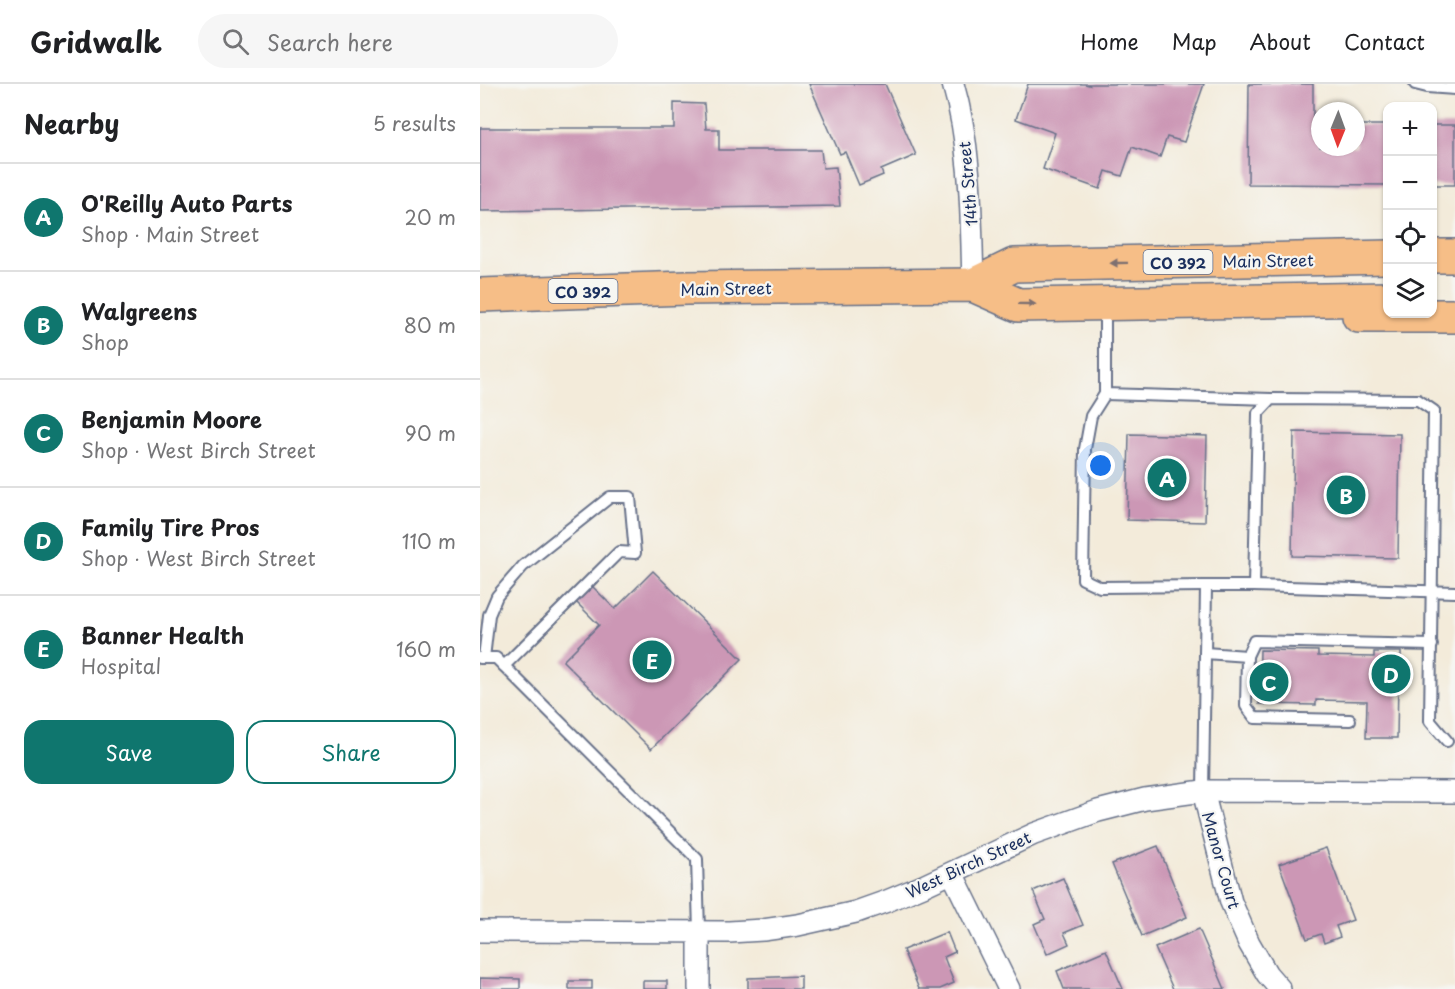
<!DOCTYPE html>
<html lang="en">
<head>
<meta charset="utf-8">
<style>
  :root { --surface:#fff; --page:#f6f6f6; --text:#202124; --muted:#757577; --line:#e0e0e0; --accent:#0f766e }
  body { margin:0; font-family:"Playpen Sans",sans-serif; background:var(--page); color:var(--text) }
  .controls { position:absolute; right:18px; top:18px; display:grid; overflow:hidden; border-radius:12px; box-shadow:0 2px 4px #0004 }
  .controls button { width:54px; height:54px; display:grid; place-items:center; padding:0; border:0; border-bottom:2px solid var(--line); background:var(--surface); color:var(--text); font:30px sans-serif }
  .compass { position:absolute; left:831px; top:18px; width:54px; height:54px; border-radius:50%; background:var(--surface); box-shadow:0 2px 4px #0004; rotate:181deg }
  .you { position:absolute; left:621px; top:382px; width:21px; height:21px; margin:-15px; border:4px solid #fff; border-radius:50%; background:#1a73e8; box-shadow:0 0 0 9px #1a73e833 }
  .badge { display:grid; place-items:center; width:39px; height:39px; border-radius:50%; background:var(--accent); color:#fff; font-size:20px; font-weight:700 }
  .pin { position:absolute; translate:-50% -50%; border:3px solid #fff; box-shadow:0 2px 6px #0006 }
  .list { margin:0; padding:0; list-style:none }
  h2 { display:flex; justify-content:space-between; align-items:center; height:78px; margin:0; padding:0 24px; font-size:26px }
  h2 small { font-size:20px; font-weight:400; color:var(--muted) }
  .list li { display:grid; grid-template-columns:39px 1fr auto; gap:18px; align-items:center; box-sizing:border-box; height:108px; padding:0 24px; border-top:2px solid var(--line) }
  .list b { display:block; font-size:22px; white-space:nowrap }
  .list p { margin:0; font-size:20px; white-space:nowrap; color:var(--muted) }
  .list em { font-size:20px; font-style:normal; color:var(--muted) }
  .actions { display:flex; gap:12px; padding:18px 24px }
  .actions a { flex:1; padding:14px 0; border:2px solid var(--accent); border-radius:18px; text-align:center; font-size:21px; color:var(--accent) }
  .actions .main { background:var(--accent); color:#fff }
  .icon { flex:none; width:33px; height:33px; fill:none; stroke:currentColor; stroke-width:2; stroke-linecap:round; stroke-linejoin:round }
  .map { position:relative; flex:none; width:975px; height:905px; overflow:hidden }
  header { display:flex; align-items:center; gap:36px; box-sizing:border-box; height:84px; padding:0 30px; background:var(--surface); border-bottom:2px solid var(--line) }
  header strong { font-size:28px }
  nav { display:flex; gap:33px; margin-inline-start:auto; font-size:21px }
  .search { width:420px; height:54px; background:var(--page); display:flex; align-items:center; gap:15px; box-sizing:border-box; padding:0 21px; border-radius:33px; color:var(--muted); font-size:22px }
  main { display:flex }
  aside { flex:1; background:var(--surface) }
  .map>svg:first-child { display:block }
  .building { fill:#cc97b5 }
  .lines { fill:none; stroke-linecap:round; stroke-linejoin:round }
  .service-casing { stroke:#677189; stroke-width:14 }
  .minor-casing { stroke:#677189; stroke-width:24 }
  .primary-casing { stroke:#677189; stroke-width:36 }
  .service { stroke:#fff; stroke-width:10 }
  .minor { stroke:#fff; stroke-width:21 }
  .primary { stroke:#f6be87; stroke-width:33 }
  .oneway { fill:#7e6f70 }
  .labels { text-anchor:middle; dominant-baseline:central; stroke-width:4.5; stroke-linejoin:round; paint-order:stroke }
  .shield { fill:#f6f6f2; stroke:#5d6b8a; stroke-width:1.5 }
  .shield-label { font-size:15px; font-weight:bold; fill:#1b2f5e }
  .street-label { font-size:16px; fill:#1b2f5e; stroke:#f6f6f2 }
</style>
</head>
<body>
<header>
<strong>Gridwalk</strong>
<div class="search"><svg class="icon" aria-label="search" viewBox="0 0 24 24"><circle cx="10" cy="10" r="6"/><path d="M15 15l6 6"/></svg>Search here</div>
<nav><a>Home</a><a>Map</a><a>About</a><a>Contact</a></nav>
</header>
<main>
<aside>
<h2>Nearby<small>5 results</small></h2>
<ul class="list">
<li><span class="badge">A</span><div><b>O'Reilly Auto Parts</b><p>Shop · Main Street</p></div><em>20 m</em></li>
<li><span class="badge">B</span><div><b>Walgreens</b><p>Shop</p></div><em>80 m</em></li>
<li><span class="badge">C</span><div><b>Benjamin Moore</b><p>Shop · West Birch Street</p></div><em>90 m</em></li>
<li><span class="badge">D</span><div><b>Family Tire Pros</b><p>Shop · West Birch Street</p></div><em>110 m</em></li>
<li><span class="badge">E</span><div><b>Banner Health</b><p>Hospital</p></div><em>160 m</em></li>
</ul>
<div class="actions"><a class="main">Save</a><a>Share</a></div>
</aside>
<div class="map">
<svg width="975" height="905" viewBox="0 0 975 905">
  <rect width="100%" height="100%" fill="#f6f6f2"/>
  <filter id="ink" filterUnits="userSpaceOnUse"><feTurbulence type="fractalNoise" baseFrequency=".0167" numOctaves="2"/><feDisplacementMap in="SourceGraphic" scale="12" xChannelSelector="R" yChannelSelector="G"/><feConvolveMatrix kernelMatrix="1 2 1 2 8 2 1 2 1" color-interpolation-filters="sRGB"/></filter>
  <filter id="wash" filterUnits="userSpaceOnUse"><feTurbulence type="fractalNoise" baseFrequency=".008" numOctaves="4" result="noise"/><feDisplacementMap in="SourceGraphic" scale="24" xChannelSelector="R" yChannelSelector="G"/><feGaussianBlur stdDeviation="1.35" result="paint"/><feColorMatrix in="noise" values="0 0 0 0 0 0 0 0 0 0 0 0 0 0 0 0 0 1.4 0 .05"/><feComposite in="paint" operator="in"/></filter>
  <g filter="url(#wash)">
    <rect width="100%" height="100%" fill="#f3ebda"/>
    <g id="blocks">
      <g class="building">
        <polygon points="329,0 405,0 436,71 401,86 403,91 379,101 365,68 360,70"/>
        <polygon points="548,0 605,0 609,1 608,0 724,0 704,58 687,53 680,73 652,63 642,92 626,87 620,105 563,85 575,49 536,35"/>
        <polygon points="769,0 833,0 833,40 840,41 840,63 876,63 876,41 908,41 908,101 768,100"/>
        <polygon points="194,19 224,20 226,45 239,45 239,66 341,66 343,84 356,83 360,122 0,127 0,44 194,44"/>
        <rect x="952" y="41" width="23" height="60"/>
        <polygon points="814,348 920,350 918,474 812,472"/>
        <polygon points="649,350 727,352 725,438 647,436"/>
        <polygon points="173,487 262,575 171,665 83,577 119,541 94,516 110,500 135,525"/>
        <polygon points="780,566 838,567 838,572 894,573 894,568 921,568 921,598 918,598 917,654 886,654 887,617 836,616 836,621 779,620"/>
        <polygon points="678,762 707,833 662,852 632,780"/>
        <polygon points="846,764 873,836 856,842 860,853 844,859 841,850 827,855 799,780"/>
        <polygon points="583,794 603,841 584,849 589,860 567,870 554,840 565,835 553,807"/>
        <polygon points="719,845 745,905 693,905 675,864"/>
        <polygon points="467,848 475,868 464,873 474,899 460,905 439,905 423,866"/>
        <polygon points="626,866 643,905 584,905 577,887"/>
        <polygon points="321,892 321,905 268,905 268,894"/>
        <polygon points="0,894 40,895 40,905 0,905"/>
        <rect x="89" y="897" width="23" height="8"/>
        <rect x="163" y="897" width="24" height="8"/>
      </g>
    </g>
  </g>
  <g filter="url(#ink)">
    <use href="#blocks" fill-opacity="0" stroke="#677189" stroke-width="1.5"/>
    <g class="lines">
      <defs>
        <g id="service">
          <polyline points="935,0 947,3 975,5"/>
          <polyline points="625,222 625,310 791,315"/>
          <polyline points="625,310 611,332 605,365 603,495 620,503 726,502"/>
          <polyline points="774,502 778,329 791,315 938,316 954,327 950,637 967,657"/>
          <polyline points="725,569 767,572 766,622 775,634 870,636"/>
          <polyline points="767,572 774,557 952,561"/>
          <polyline points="0,574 16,574 217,775 219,848"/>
          <polyline points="4,574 9,531 17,512 43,482 130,413 150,413 155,469 139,468 24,582"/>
          <polyline points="723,707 726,502 774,502 975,508"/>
        </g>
        <g id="minor">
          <path d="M473,0C492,65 491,134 493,201"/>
          <polyline points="723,707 751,818 769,859 787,890 800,905"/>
          <polyline points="472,789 529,905"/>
          <polyline points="0,847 249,848 283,846 318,841 376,828 407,817 443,802 554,750 618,727 665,715 723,707 975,708"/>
          <polyline points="219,905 219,848"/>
        </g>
        <g id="primary">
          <polyline points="952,172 975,172"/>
          <polyline points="493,201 534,181 908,173"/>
          <polyline points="0,211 207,204 493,201 538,221 908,215"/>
          <polyline points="879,232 975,232"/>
        </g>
      </defs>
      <use href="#service" class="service-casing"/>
      <use href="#minor" class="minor-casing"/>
      <use href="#primary" class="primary-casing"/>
      <use href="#service" class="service"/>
      <use href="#minor" class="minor"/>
      <use href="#primary" class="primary"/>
    </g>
    <defs><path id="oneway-solid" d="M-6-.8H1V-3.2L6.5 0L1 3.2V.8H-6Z" transform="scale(1.5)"/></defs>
    <g class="oneway">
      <use href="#oneway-solid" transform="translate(639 179) rotate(179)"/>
      <use href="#oneway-solid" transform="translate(547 220) rotate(1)"/>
    </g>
  </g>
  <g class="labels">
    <g class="shield">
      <rect x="663.5" y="166" width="69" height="24" rx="4.5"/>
      <rect x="68.5" y="195" width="69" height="24" rx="4.5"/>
    </g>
    <g class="shield-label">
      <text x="698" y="178">CO 392</text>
      <text x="103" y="207">CO 392</text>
    </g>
    <g class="street-label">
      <text transform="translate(487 100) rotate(-95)">14th Street</text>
      <text transform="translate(788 176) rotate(-1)">Main Street</text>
      <text transform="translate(246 204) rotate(-1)">Main Street</text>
      <text transform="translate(742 776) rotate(74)">Manor Court</text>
      <text transform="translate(488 780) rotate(-25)">West Birch Street</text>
    </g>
  </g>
</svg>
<div class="controls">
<button>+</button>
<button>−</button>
<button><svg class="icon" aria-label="locate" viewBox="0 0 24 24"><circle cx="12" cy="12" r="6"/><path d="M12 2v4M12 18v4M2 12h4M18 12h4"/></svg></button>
<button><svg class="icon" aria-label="layers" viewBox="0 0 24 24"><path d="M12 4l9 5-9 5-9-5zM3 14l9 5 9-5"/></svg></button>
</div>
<svg class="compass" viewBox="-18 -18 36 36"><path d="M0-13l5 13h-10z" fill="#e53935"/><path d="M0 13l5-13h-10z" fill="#757577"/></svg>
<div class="you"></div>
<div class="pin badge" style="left:687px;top:394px">A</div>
<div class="pin badge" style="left:866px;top:411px">B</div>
<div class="pin badge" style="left:789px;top:598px">C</div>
<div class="pin badge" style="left:911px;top:590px">D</div>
<div class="pin badge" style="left:172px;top:576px">E</div>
</div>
</main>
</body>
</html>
